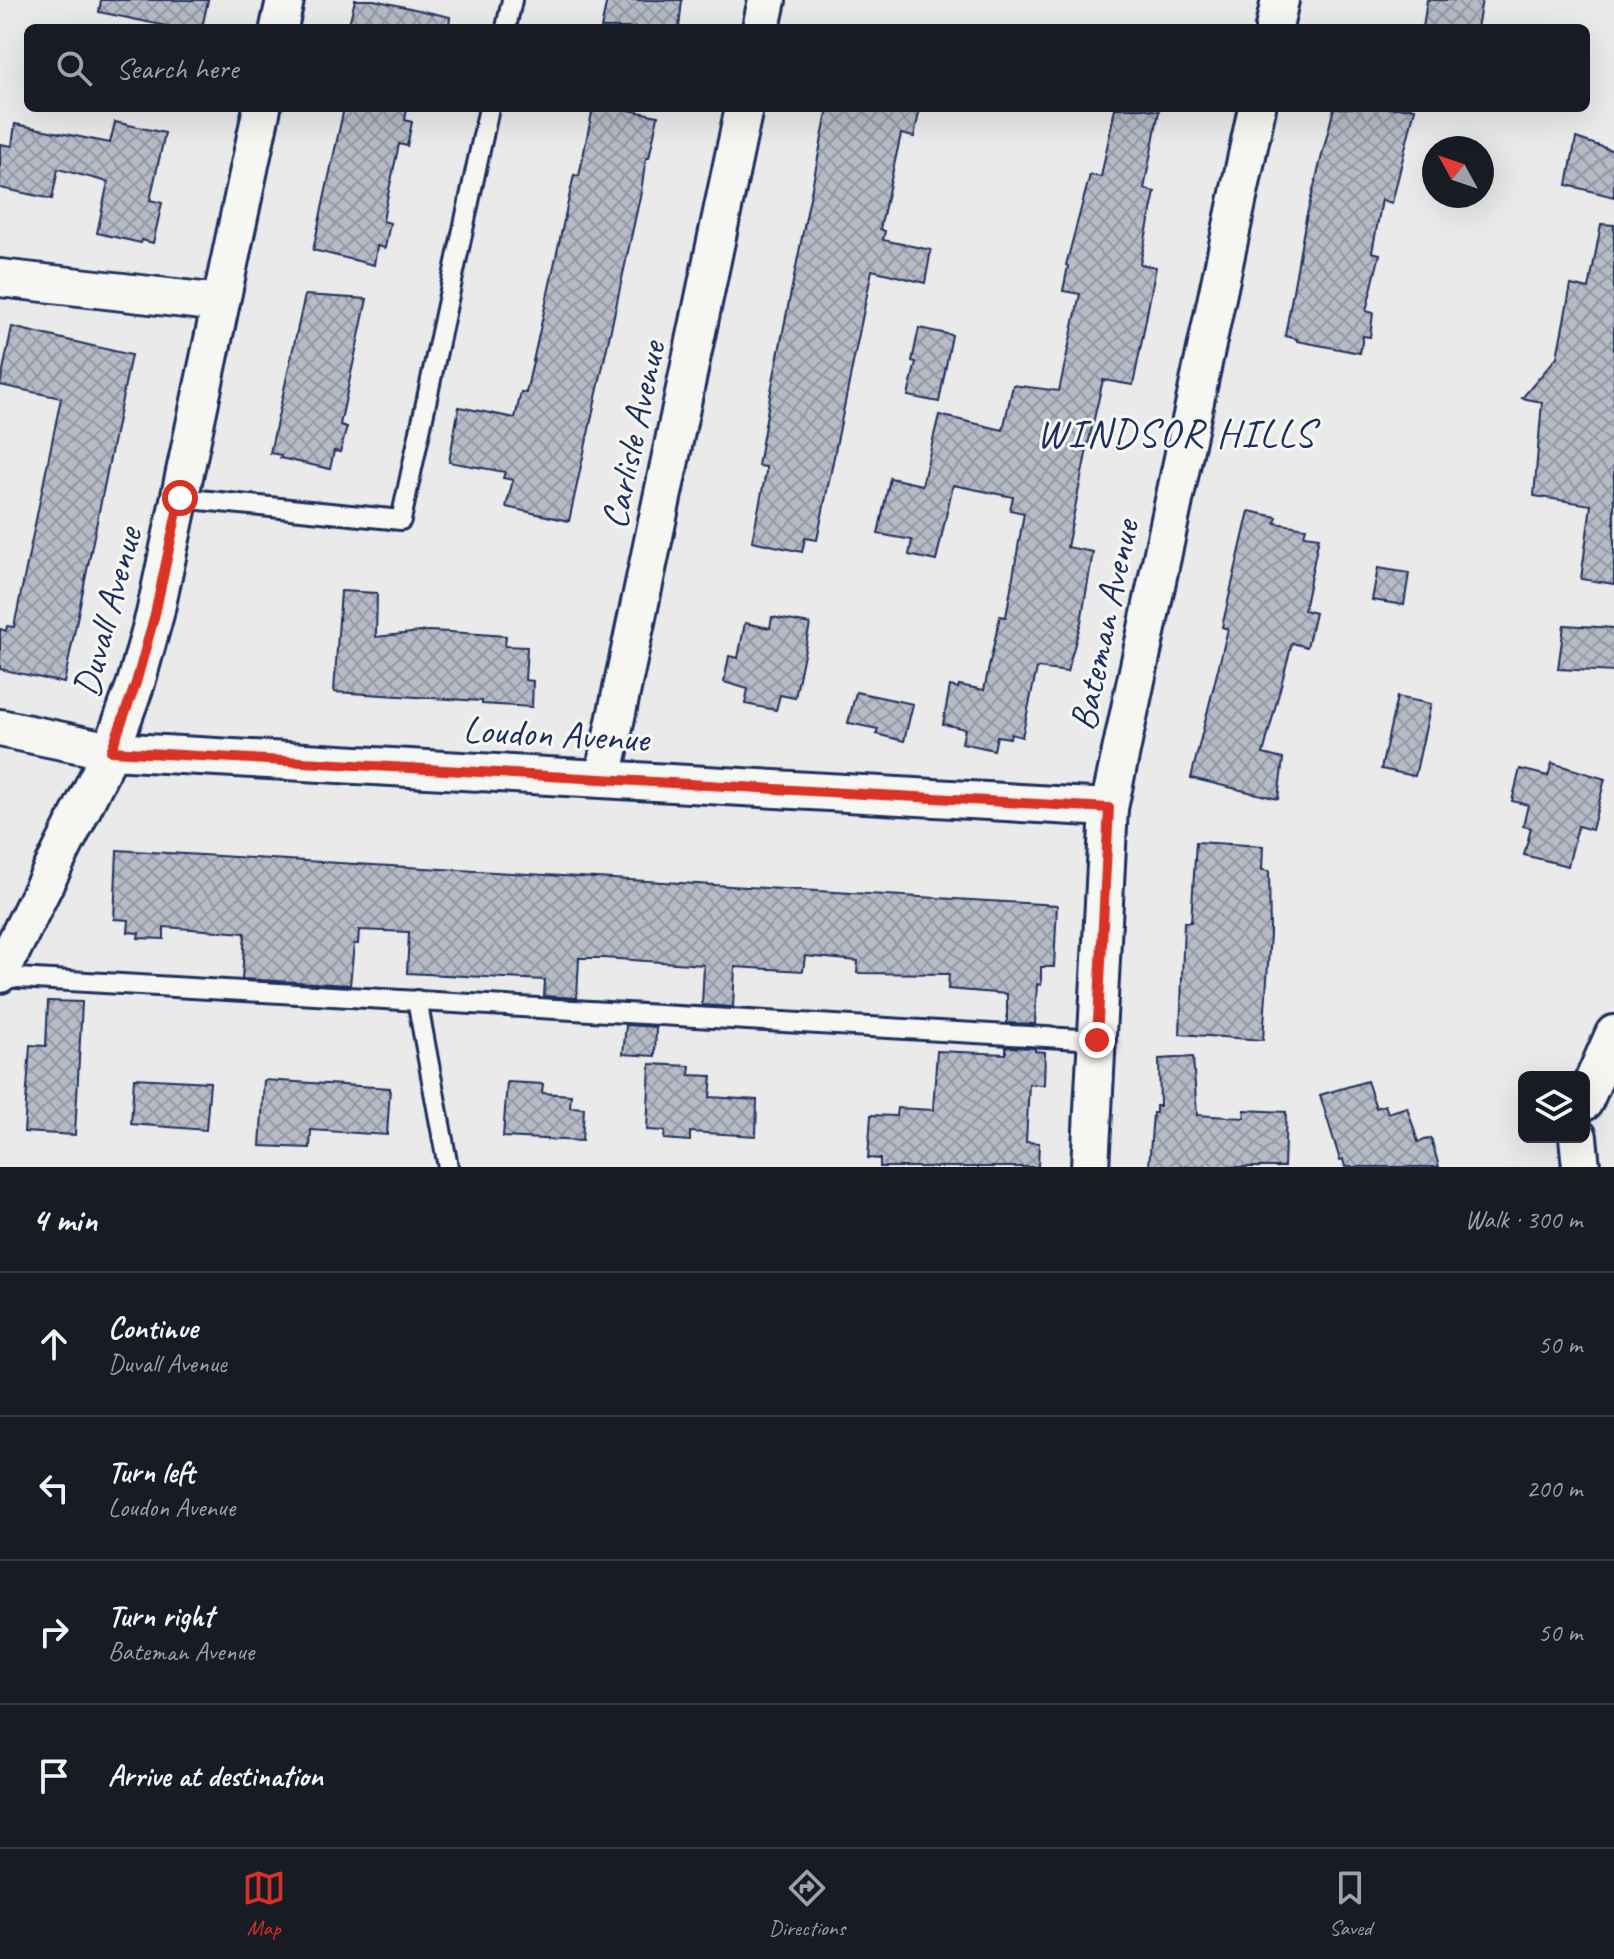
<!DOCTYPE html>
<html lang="en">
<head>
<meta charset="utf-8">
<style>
  :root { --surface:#171b24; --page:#242831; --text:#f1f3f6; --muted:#9ea1a6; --line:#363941; --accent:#d93025 }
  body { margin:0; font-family:Caveat,sans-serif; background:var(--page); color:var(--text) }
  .controls { position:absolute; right:24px; bottom:24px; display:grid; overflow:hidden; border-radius:12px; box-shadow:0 8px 32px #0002 }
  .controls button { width:72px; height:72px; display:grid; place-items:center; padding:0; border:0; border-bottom:2px solid var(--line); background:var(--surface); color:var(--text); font:40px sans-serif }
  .compass { position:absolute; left:1422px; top:136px; width:72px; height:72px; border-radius:50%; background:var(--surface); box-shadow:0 8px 32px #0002; rotate:310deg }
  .stop { position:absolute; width:24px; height:24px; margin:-18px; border:6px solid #d93025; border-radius:50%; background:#fff }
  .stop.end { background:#d93025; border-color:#fff; box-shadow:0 2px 8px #0008 }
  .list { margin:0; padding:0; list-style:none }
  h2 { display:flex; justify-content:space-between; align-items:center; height:104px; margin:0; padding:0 32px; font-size:34px }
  h2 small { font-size:26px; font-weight:400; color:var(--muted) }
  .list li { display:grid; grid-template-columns:52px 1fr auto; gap:24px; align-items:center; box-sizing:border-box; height:144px; padding:0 32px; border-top:2px solid var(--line) }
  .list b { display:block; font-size:30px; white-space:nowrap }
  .list p { margin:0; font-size:26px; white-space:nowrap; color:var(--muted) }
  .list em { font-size:26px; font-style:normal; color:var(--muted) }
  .icon { flex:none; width:44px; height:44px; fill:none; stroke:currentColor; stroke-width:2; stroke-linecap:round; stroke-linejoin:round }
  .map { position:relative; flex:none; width:1614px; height:1167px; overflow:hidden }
  .search { position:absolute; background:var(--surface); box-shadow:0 8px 32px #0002; left:24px; right:24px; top:24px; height:88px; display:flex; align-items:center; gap:20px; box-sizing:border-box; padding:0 28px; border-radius:12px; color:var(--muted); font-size:30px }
  .sheet { height:680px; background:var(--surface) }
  nav { display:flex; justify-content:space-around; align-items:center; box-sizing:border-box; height:112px; border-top:2px solid var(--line); background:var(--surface); font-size:22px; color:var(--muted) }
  nav a { display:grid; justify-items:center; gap:4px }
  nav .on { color:var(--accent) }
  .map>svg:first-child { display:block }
  .building { fill:url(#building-cross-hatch); stroke:#1b2f5e; stroke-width:2 }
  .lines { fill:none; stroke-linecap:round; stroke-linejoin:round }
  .lane-casing { stroke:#1b2f5e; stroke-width:24 }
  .street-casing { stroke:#1b2f5e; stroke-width:42 }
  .lane { stroke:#f6f6f2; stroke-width:18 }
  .street { stroke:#f6f6f2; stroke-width:36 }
  .route { stroke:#d93025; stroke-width:10 }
  .labels { text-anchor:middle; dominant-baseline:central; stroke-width:6; stroke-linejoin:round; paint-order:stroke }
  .street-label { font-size:38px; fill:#1b2f5e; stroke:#f6f6f2 }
  .neighbourhood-label { font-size:40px; letter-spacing:2px; fill:#1b2f5e; stroke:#f6f6f2 }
</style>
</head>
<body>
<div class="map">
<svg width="1614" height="1167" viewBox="0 0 1614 1167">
  <defs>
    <pattern id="building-cross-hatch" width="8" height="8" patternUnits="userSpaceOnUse" patternTransform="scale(2)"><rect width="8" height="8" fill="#b6bbc6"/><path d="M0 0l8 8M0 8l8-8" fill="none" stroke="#9398a4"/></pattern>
  </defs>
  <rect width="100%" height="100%" fill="#e9eae9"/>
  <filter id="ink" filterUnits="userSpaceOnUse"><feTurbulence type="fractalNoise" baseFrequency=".0125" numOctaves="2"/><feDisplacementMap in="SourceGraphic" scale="16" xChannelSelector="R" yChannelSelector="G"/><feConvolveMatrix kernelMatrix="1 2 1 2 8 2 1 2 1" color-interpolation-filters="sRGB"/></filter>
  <g filter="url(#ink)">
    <g class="building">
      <polygon points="101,0 208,0 202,28 176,28 99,12"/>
      <polygon points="355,0 374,0 450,17 449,28 348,28"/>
      <polygon points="607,0 682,0 679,28 601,28"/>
      <polygon points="1427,0 1482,0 1477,28 1423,28"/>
      <polygon points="344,108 407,108 405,120 412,122 407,146 399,144 386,204 383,221 390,223 385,248 377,246 374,265 313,250"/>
      <polygon points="593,108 619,108 658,116 649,158 646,158 641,192 569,521 506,507 513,480 503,478 505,472 449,462 459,407 515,418 521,392 526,393 574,175 579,176"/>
      <polygon points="828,108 907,108 907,110 919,113 914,137 901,134 880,229 885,231 883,240 931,250 925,283 872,270 817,540 805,538 802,552 752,541 766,472 766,467 758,466 770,396"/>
      <polygon points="1115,108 1142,108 1159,111 1144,189 1155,192 1140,264 1156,267 1143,335 1133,385 1103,380 1087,449 1067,547 1093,552 1081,622 1067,672 1037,668 1022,737 1011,734 1010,738 997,736 994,750 962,743 965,729 943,724 950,686 958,688 959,685 984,690 1000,616 1006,617 1024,513 1010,510 1013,497 953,485 936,561 909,555 912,540 878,534 890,478 922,485 939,415 1003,430 1013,385 1059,391 1080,294 1063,291 1068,266 1066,265 1090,175 1101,177"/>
      <polygon points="1334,108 1415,108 1392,203 1382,200 1372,252 1380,254 1366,311 1373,313 1370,337 1363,336 1360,353 1297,341 1297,339 1285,336 1306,218"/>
      <polygon points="115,122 165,133 150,200 162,203 153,243 142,240 141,243 97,233 108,182 58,169 52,199 0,188 0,144 12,146 15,124 110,143"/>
      <polygon points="1576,138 1614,151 1614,197 1567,185"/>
      <polygon points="1601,224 1614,225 1614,584 1581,579 1591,505 1534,496 1542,402 1522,398 1557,357 1571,285 1589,289"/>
      <polygon points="305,295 367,299 340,425 347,427 340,452 334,451 330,469 280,458 281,455 270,453"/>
      <polygon points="12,327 131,355 64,683 0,669 0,629 6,631 7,626 14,627 61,398 0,385"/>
      <polygon points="919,328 952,335 939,402 908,396 916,362 912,361"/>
      <polygon points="1249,511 1277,517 1275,523 1306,528 1304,535 1319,537 1304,610 1315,613 1307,647 1292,643 1263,754 1283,759 1278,799 1191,778 1228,629 1222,627"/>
      <polygon points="1378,568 1409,573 1404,605 1372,600"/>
      <polygon points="341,591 377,593 376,637 429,631 450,632 506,636 505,646 527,647 525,680 533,681 532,707 482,704 482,701 334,692"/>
      <polygon points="772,617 810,624 795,698 780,695 776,710 745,704 748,689 724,682 729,656 738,658 745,623 770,628"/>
      <polygon points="1564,625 1614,628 1614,672 1558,669"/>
      <polygon points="856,692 913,704 904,741 876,734 878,729 848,723"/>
      <polygon points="1397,697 1431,704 1415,776 1381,769"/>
      <polygon points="1552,763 1605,779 1592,830 1578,826 1568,866 1524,855 1531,828 1523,826 1528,805 1512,801 1520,769 1548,776"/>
      <polygon points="1196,842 1263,846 1262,870 1269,871 1270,934 1263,1040 1180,1034 1184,922 1191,922"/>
      <polygon points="117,850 1057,905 1054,967 1041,967 1041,985 1037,984 1035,1024 1007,1023 1007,994 948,989 949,974 857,973 858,961 805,956 803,971 735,967 733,1007 702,1005 704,965 603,958 579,958 577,998 544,996 545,980 407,973 409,932 359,930 358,944 354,944 350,985 242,979 245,933 164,927 164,939 138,938 139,933 128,932 129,920 114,919"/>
      <polygon points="48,1001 82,1002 75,1135 24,1132 30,1045 46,1046"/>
      <polygon points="626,1025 656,1027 655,1056 623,1054"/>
      <polygon points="1006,1047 1035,1048 1035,1051 1045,1052 1044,1085 1029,1084 1026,1142 1039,1143 1038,1167 880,1167 880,1159 868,1158 871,1115 896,1116 897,1108 933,1110 937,1051 1006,1054"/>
      <polygon points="1193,1057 1197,1115 1244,1118 1245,1110 1286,1112 1284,1167 1149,1167 1153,1113 1156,1113 1156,1106 1160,1106 1159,1059"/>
      <polygon points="650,1064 690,1066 689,1075 712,1076 710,1097 757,1100 756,1136 690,1132 690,1141 664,1139 665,1131 647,1130"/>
      <polygon points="134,1078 210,1082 206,1130 131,1124"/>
      <polygon points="264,1080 390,1088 387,1135 311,1130 310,1148 260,1146"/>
      <polygon points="1367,1081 1376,1108 1385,1105 1388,1113 1407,1107 1418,1142 1431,1138 1439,1167 1345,1167 1343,1159 1340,1160 1320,1095"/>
      <polygon points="507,1082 543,1084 542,1093 571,1095 570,1107 584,1108 582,1141 503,1137"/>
    </g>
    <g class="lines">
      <defs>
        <g id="lane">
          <polyline points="506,28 512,0"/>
          <polyline points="180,498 401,520 489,108"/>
          <polyline points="0,977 1097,1040"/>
          <polyline points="417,1000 448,1167"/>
        </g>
        <g id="street">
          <polyline points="279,28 285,0"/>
          <polyline points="761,28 767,0"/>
          <polyline points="1274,28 1280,0"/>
          <polyline points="0,278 220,303"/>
          <polyline points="0,728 111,751 1109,808"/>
          <polyline points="603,779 744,108"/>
          <polyline points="0,974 111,751 136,683 155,614 262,108"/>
          <polyline points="1584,1102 1614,1034"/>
          <polyline points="1578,1137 1581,1167"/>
          <polyline points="1090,1167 1109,808 1257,108"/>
        </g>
      </defs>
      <use href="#lane" class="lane-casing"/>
      <use href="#street" class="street-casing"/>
      <use href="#lane" class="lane"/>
      <use href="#street" class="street"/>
    </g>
  </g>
  <g class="lines" filter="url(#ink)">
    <polyline class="route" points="180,498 155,614 136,683 111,751 1109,808 1097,1040"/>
  </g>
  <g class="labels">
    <g class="street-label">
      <text transform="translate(633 435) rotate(-78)">Carlisle Avenue</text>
      <text transform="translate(107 612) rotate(-75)">Duvall Avenue</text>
      <text transform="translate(1104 625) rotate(-78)">Bateman Avenue</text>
      <text transform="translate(556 734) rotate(3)">Loudon Avenue</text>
    </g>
    <g class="neighbourhood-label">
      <text x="1176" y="433">WINDSOR HILLS</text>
    </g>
  </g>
</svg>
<div class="controls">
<button><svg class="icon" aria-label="layers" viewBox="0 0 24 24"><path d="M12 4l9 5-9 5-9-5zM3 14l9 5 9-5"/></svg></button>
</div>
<svg class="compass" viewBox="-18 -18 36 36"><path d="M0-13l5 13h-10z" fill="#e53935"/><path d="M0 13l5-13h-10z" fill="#9ea1a6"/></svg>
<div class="stop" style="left:180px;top:498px"></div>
<div class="stop end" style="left:1097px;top:1040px"></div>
<div class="search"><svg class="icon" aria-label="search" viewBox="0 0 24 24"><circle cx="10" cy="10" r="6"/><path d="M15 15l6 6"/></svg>Search here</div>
</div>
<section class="sheet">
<h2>4 min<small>Walk · 300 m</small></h2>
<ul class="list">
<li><svg class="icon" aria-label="ahead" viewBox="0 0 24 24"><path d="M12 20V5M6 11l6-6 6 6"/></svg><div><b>Continue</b><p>Duvall Avenue</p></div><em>50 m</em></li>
<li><svg class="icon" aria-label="left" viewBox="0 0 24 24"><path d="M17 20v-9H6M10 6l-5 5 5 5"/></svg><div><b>Turn left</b><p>Loudon Avenue</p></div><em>200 m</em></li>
<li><svg class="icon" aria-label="right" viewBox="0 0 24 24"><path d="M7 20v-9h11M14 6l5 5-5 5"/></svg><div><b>Turn right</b><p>Bateman Avenue</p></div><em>50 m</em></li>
<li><svg class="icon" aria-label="arrive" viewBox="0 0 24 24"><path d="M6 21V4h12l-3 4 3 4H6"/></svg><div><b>Arrive at destination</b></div></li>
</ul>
</section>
<nav>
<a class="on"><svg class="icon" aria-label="map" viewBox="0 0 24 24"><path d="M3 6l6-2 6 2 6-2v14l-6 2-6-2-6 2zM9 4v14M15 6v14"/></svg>Map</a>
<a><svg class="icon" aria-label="directions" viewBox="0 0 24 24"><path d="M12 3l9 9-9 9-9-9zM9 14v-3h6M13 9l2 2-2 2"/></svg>Directions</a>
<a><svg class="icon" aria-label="saved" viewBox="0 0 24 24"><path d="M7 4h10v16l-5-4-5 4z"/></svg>Saved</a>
</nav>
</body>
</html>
